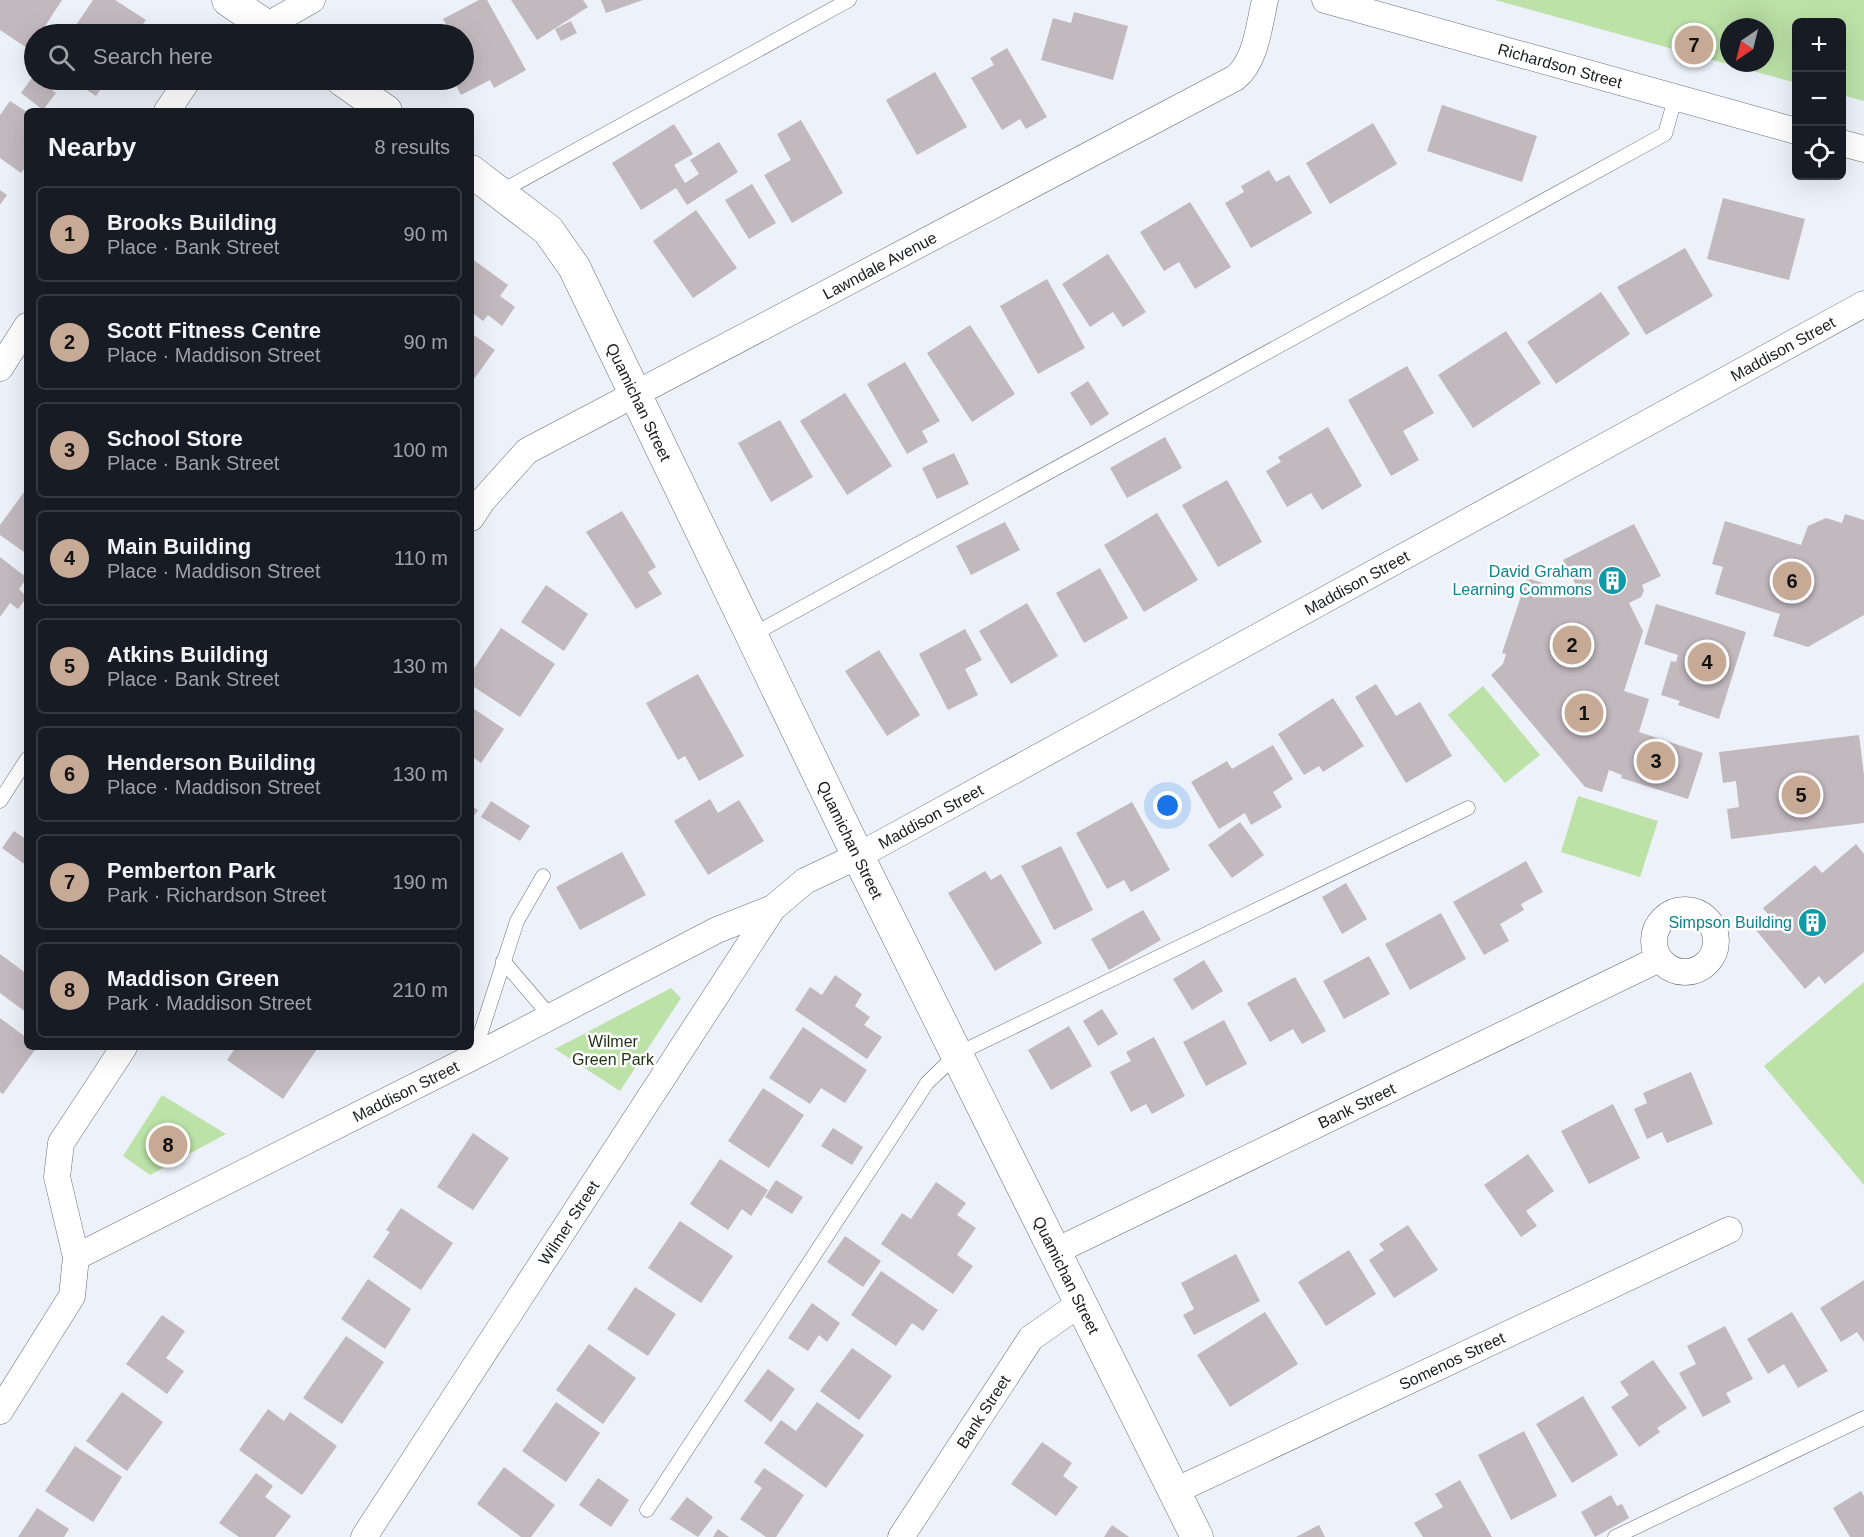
<!DOCTYPE html>
<html lang="en">
<head>
<meta charset="utf-8">
<style>
  :root { --surface:#171b24; --page:#242831; --text:#f1f3f6; --muted:#9ea1a6; --line:#363941; --accent:#c7aa96 }
  body { margin:0; font-family:Helvetica,sans-serif; background:var(--page); color:var(--text) }
  .controls { position:absolute; right:18px; top:18px; display:grid; overflow:hidden; border-radius:9px; box-shadow:0 6px 24px #0002 }
  .controls button { width:54px; height:54px; display:grid; place-items:center; padding:0; border:0; border-bottom:2px solid var(--line); background:var(--surface); color:var(--text); font:30px sans-serif }
  .compass { position:absolute; left:1720px; top:18px; width:54px; height:54px; border-radius:50%; background:var(--surface); box-shadow:0 6px 24px #0002; rotate:215deg }
  .you { position:absolute; left:1168px; top:806px; width:21px; height:21px; margin:-15px; border:4px solid #fff; border-radius:50%; background:#1a73e8; box-shadow:0 0 0 9px #1a73e833 }
  .badge { display:grid; place-items:center; width:39px; height:39px; border-radius:50%; background:var(--accent); color:#111; font-size:20px; font-weight:700 }
  .pin { position:absolute; translate:-50% -50%; border:3px solid #fff; box-shadow:0 2px 6px #0006 }
  .list { margin:0; padding:0; list-style:none }
  h2 { display:flex; justify-content:space-between; align-items:center; height:78px; margin:0; padding:0 24px; font-size:26px }
  h2 small { font-size:20px; font-weight:400; color:var(--muted) }
  .list li { display:grid; grid-template-columns:39px 1fr auto; gap:18px; align-items:center; box-sizing:border-box; height:96px; margin:0 12px 12px; padding:0 12px; border:2px solid var(--line); border-radius:9px }
  .list b { display:block; font-size:22px; white-space:nowrap }
  .list p { margin:0; font-size:20px; white-space:nowrap; color:var(--muted) }
  .list em { font-size:20px; font-style:normal; color:var(--muted) }
  .icon { flex:none; width:33px; height:33px; fill:none; stroke:currentColor; stroke-width:2; stroke-linecap:round; stroke-linejoin:round }
  .map { position:relative; flex:none; width:1864px; height:1537px; overflow:hidden }
  .search { position:absolute; background:var(--surface); box-shadow:0 6px 24px #0002; left:24px; top:24px; width:450px; height:66px; display:flex; align-items:center; gap:15px; box-sizing:border-box; padding:0 21px; border-radius:33px; color:var(--muted); font-size:22px }
  .panel { position:absolute; background:var(--surface); box-shadow:0 6px 24px #0002; left:24px; top:108px; width:450px; height:942px; border-radius:9px }
  .map>svg:first-child { display:block }
  .green { fill:#bce2a8; fill-rule:evenodd }
  .building { fill:#c2b9be }
  .lines { fill:none; stroke-linecap:round; stroke-linejoin:round }
  .service-casing { stroke:#696d75; stroke-width:15 }
  .minor-casing { stroke:#696d75; stroke-width:27 }
  .tertiary-casing { stroke:#696d75; stroke-width:33 }
  .service { stroke:#fff; stroke-width:14 }
  .minor { stroke:#fff; stroke-width:26 }
  .tertiary { stroke:#fff; stroke-width:32 }
  .labels { text-anchor:middle; dominant-baseline:central; stroke-width:5; stroke-linejoin:round; paint-order:stroke }
  .street-label { font-size:16px; fill:#1a1c1f; stroke:#fefefe }
  .culture-label { font-size:16px; fill:#0d838f; stroke:#fefefe; text-anchor:end }
  .park-label { font-size:16px; fill:#1d3111; stroke:#fefefe }
</style>
</head>
<body>
<div class="map">
<svg width="1864" height="1537" viewBox="0 0 1864 1537">
  <rect width="100%" height="100%" fill="#ecf1fa"/>
  <g class="green">
    <path d="M1495,0H1864V101L1842,95V22H1796V83ZM1729,27H1765V63H1729Z"/>
    <polygon points="1483,686 1540,755 1505,783 1448,715"/>
    <polygon points="1578,796 1658,821 1640,877 1561,852"/>
    <polygon points="1864,982 1864,1185 1764,1066"/>
    <polygon points="671,988 681,998 620,1091 555,1049"/>
    <polygon points="162,1095 226,1134 150,1175 123,1156"/>
  </g>
  <g class="building">
    <polygon points="0,0 62,0 40,34 34,34 34,43 30,50 0,30"/>
    <polygon points="93,0 115,0 146,20 136,34 70,34"/>
    <polygon points="479,0 487,0 526,70 494,88 490,80 461,95 453,80 464,80 464,34 452,34 443,19"/>
    <polygon points="511,0 583,0 588,7 537,40"/>
    <polygon points="601,0 643,0 606,13"/>
    <polygon points="1074,12 1128,26 1113,80 1041,60 1053,18 1071,23"/>
    <polygon points="571,21 577,33 561,41 555,29"/>
    <polygon points="1007,48 1047,117 1026,129 1020,119 1002,130 971,78 994,65 990,58"/>
    <polygon points="935,72 967,127 917,155 886,100"/>
    <polygon points="34,75 34,80 39,80 56,93 43,110 21,93"/>
    <polygon points="71,80 107,80 96,96"/>
    <polygon points="10,101 27,112 27,165 21,173 0,158 0,115"/>
    <polygon points="1442,105 1537,136 1522,182 1427,151"/>
    <polygon points="801,120 843,193 792,223 764,175 791,160 777,134"/>
    <polygon points="1373,123 1397,164 1330,204 1306,163"/>
    <polygon points="674,124 693,154 674,165 685,183 699,174 690,160 719,142 738,172 687,205 676,188 641,210 612,163"/>
    <polygon points="1269,170 1276,182 1289,175 1312,213 1251,248 1225,203 1244,192 1241,186"/>
    <polygon points="752,184 776,223 749,239 725,200"/>
    <polygon points="0,190 7,195 0,205"/>
    <polygon points="1723,198 1805,219 1789,280 1707,259"/>
    <polygon points="1190,202 1231,267 1195,289 1179,262 1164,271 1140,232"/>
    <polygon points="696,210 737,268 693,298 653,241"/>
    <polygon points="1685,248 1713,296 1646,335 1617,287"/>
    <polygon points="1108,254 1146,312 1123,327 1113,312 1090,327 1062,284"/>
    <polygon points="471,258 508,285 500,296 515,307 502,326 488,315 483,321 471,312"/>
    <polygon points="1047,279 1085,348 1038,374 1000,306"/>
    <polygon points="1601,292 1630,334 1556,384 1527,342"/>
    <polygon points="970,325 1015,394 972,422 927,353"/>
    <polygon points="1506,331 1541,383 1473,428 1438,375"/>
    <polygon points="471,333 495,350 471,383"/>
    <polygon points="905,362 940,421 922,431 928,442 907,454 867,384"/>
    <polygon points="1407,366 1434,413 1403,431 1419,460 1391,476 1348,400"/>
    <polygon points="1088,381 1109,414 1091,426 1070,393"/>
    <polygon points="845,393 892,466 847,495 800,421"/>
    <polygon points="780,420 813,477 771,502 738,443"/>
    <polygon points="1328,427 1362,486 1322,510 1311,493 1287,507 1266,471 1281,462 1278,457"/>
    <polygon points="1165,437 1182,468 1127,498 1110,468"/>
    <polygon points="954,453 969,484 937,499 922,468"/>
    <polygon points="1227,480 1262,542 1218,567 1182,505"/>
    <polygon points="27,488 27,554 0,535 0,525"/>
    <polygon points="622,511 656,567 648,572 662,594 636,609 586,532"/>
    <polygon points="1157,513 1198,580 1144,612 1104,545"/>
    <polygon points="1845,514 1864,520 1864,615 1808,647 1773,636 1780,614 1715,594 1723,567 1712,564 1725,521 1801,545 1808,526 1826,518 1842,523"/>
    <polygon points="1005,522 1020,550 971,575 956,546"/>
    <polygon points="1634,524 1661,576 1642,585 1644,591 1641,597 1629,603 1643,631 1624,691 1649,699 1639,732 1703,753 1688,799 1621,778 1622,775 1609,770 1602,792 1585,787 1491,675 1503,664 1506,654 1502,653 1527,578 1572,592 1575,583 1563,560"/>
    <polygon points="0,557 27,578 19,589 27,597 18,609 10,603 0,617"/>
    <polygon points="1100,568 1128,618 1084,643 1056,593"/>
    <polygon points="546,585 588,614 564,651 521,622"/>
    <polygon points="1027,603 1058,656 1011,684 979,631"/>
    <polygon points="1656,604 1746,632 1719,719 1678,705 1680,701 1661,695 1671,661 1676,662 1678,655 1644,644"/>
    <polygon points="501,628 555,664 520,717 471,685 471,673"/>
    <polygon points="965,629 982,660 965,669 978,695 948,710 919,654"/>
    <polygon points="879,650 920,715 887,736 845,671"/>
    <polygon points="698,674 744,756 699,781 685,756 678,760 646,703"/>
    <polygon points="1376,684 1396,716 1420,702 1452,756 1406,783 1355,697"/>
    <polygon points="1333,698 1364,746 1323,772 1319,766 1304,775 1278,734"/>
    <polygon points="471,707 504,729 481,763 471,756"/>
    <polygon points="1859,735 1864,775 1864,823 1731,839 1727,809 1739,807 1736,781 1723,783 1719,752"/>
    <polygon points="1273,745 1293,779 1273,792 1282,807 1251,825 1245,813 1219,829 1191,782 1227,761 1232,769"/>
    <polygon points="710,799 718,813 739,800 764,841 708,875 674,821"/>
    <polygon points="491,801 530,826 520,841 481,817"/>
    <polygon points="1132,802 1170,870 1131,892 1124,880 1107,889 1076,833"/>
    <polygon points="471,806 478,810 471,820"/>
    <polygon points="1240,822 1264,855 1232,878 1208,845"/>
    <polygon points="14,831 27,840 27,866 2,848"/>
    <polygon points="1856,844 1864,854 1864,952 1825,984 1819,976 1805,989 1755,929 1769,916 1763,908 1815,865 1822,873"/>
    <polygon points="1061,846 1093,910 1054,930 1021,866"/>
    <polygon points="622,852 646,895 580,930 556,887"/>
    <polygon points="1526,861 1543,892 1521,904 1524,910 1500,924 1509,941 1484,955 1453,902"/>
    <polygon points="985,871 991,880 1001,874 1042,943 995,971 948,893"/>
    <polygon points="1346,883 1367,919 1342,934 1322,897"/>
    <polygon points="1143,910 1161,940 1109,970 1091,939"/>
    <polygon points="1441,913 1466,959 1410,990 1385,944"/>
    <polygon points="0,954 27,974 27,1013 0,993"/>
    <polygon points="1369,956 1390,994 1344,1019 1323,981"/>
    <polygon points="1204,960 1223,991 1192,1010 1173,979"/>
    <polygon points="835,975 862,994 855,1006 870,1017 864,1025 882,1037 867,1059 795,1010 810,987 822,995"/>
    <polygon points="1295,977 1326,1031 1302,1044 1293,1029 1270,1042 1247,1003"/>
    <polygon points="1102,1009 1118,1034 1098,1046 1083,1021"/>
    <polygon points="0,1018 27,1038 27,1047 37,1047 3,1094 0,1092"/>
    <polygon points="1224,1020 1247,1064 1206,1086 1183,1042"/>
    <polygon points="1069,1026 1092,1066 1051,1090 1028,1050"/>
    <polygon points="803,1027 867,1070 845,1103 821,1088 810,1104 769,1078"/>
    <polygon points="1154,1037 1185,1096 1152,1114 1146,1104 1131,1112 1110,1072 1131,1061 1126,1052"/>
    <polygon points="236,1047 313,1047 317,1049 283,1099 227,1060"/>
    <polygon points="1691,1072 1713,1124 1667,1143 1662,1132 1647,1139 1634,1109 1647,1103 1643,1093"/>
    <polygon points="763,1088 804,1115 769,1168 728,1141"/>
    <polygon points="1613,1104 1640,1158 1589,1184 1561,1131"/>
    <polygon points="833,1128 863,1147 852,1165 821,1146"/>
    <polygon points="473,1133 509,1158 473,1210 437,1187"/>
    <polygon points="1528,1154 1554,1191 1526,1211 1537,1226 1521,1237 1484,1185"/>
    <polygon points="720,1159 768,1190 751,1216 742,1209 728,1230 690,1204"/>
    <polygon points="776,1180 803,1197 792,1214 765,1197"/>
    <polygon points="936,1182 966,1203 957,1215 976,1228 957,1255 973,1266 953,1294 881,1244 902,1213 911,1219"/>
    <polygon points="401,1208 453,1243 421,1290 373,1257 390,1232 386,1230"/>
    <polygon points="680,1221 733,1256 701,1303 648,1268"/>
    <polygon points="1408,1225 1438,1270 1394,1298 1369,1260 1384,1250 1379,1244"/>
    <polygon points="845,1236 881,1261 863,1287 827,1262"/>
    <polygon points="1349,1250 1376,1294 1326,1326 1298,1282"/>
    <polygon points="1236,1254 1260,1301 1194,1335 1183,1315 1194,1309 1181,1283"/>
    <polygon points="881,1271 938,1310 923,1331 912,1323 896,1346 851,1315"/>
    <polygon points="368,1279 411,1309 385,1349 341,1319"/>
    <polygon points="1864,1280 1864,1342 1857,1332 1841,1342 1820,1308"/>
    <polygon points="635,1287 676,1314 648,1356 607,1329"/>
    <polygon points="812,1303 840,1323 827,1342 819,1335 808,1351 788,1338"/>
    <polygon points="1265,1312 1298,1364 1230,1407 1197,1355"/>
    <polygon points="1792,1312 1828,1371 1798,1388 1784,1364 1768,1374 1747,1339"/>
    <polygon points="162,1315 185,1331 166,1358 184,1371 167,1394 126,1364"/>
    <polygon points="1725,1326 1753,1379 1726,1393 1731,1402 1703,1417 1679,1373 1696,1364 1687,1346"/>
    <polygon points="346,1336 384,1362 342,1424 303,1398"/>
    <polygon points="589,1344 636,1378 603,1424 556,1390"/>
    <polygon points="852,1348 892,1376 859,1420 820,1391"/>
    <polygon points="1653,1360 1687,1408 1657,1428 1660,1432 1639,1447 1611,1407 1629,1395 1620,1382"/>
    <polygon points="768,1369 795,1389 771,1422 744,1401"/>
    <polygon points="122,1392 163,1422 127,1471 86,1441"/>
    <polygon points="1583,1396 1618,1455 1572,1483 1536,1424"/>
    <polygon points="556,1402 600,1433 566,1482 522,1451"/>
    <polygon points="817,1402 864,1435 826,1488 764,1443 781,1420 796,1431"/>
    <polygon points="268,1409 284,1421 290,1412 337,1446 302,1495 239,1450"/>
    <polygon points="1524,1431 1557,1496 1511,1520 1478,1455"/>
    <polygon points="1042,1442 1072,1463 1063,1476 1078,1487 1056,1516 1011,1484"/>
    <polygon points="75,1446 122,1477 93,1522 45,1491"/>
    <polygon points="504,1467 555,1505 531,1537 521,1537 477,1504"/>
    <polygon points="764,1468 804,1495 776,1537 766,1537 740,1519 762,1488 754,1482"/>
    <polygon points="256,1473 273,1486 265,1497 291,1516 275,1537 239,1537 219,1523"/>
    <polygon points="598,1478 629,1500 611,1527 579,1505"/>
    <polygon points="1460,1480 1492,1537 1423,1537 1414,1523 1443,1507 1435,1494"/>
    <polygon points="1861,1491 1864,1496 1864,1537 1850,1537 1833,1508"/>
    <polygon points="1611,1495 1617,1506 1622,1504 1629,1518 1595,1537 1581,1512"/>
    <polygon points="687,1497 713,1517 698,1537 670,1519"/>
    <polygon points="37,1508 69,1529 64,1537 18,1537"/>
    <polygon points="1112,1525 1129,1537 1104,1537"/>
    <polygon points="1319,1525 1325,1537 1296,1537"/>
    <polygon points="718,1529 729,1537 713,1537"/>
  </g>
  <g class="lines">
    <defs>
      <g id="service">
        <polyline points="500,192 849,0"/>
        <polyline points="752,635 1665,134 1675,99"/>
        <polyline points="0,801 27,759"/>
        <polyline points="503,961 551,1017"/>
        <polyline points="477,1055 480,1035 517,921 543,876"/>
        <polyline points="647,1510 927,1083 957,1054 1468,808"/>
        <polyline points="1615,1537 1864,1418"/>
      </g>
      <g id="minor">
        <path id="s1" d="M1325,0L1796,131"/>
        <polyline points="242,34 266,26 312,0"/>
        <polyline points="167,111 188,80"/>
        <polyline points="1842,143 1864,149"/>
        <polyline points="0,368 27,326"/>
        <path id="s2" d="M471,518L483,500L527,451L1235,78C1256,62 1259,25 1265,0"/>
        <circle cx="1685" cy="941" r="31"/>
        <path id="s3" d="M1056,1251L1659,959"/>
        <path id="s4" d="M76,1257L477,1055L717,930L773,908L805,881L858,856L1864,304"/>
        <polyline points="0,1411 72,1296 76,1257 57,1177 61,1143 124,1047"/>
        <path id="s5" d="M1175,1491L1729,1230"/>
        <path id="s6" d="M364,1537L773,908"/>
        <path id="s7" d="M901,1537L1031,1338L1081,1303"/>
      </g>
      <g id="tertiary">
        <polyline points="228,0 278,34"/>
        <polyline points="342,80 386,111"/>
        <path id="s8" d="M471,171L548,230L574,267L858,856L1197,1537"/>
      </g>
    </defs>
    <use href="#service" class="service-casing"/>
    <use href="#minor" class="minor-casing"/>
    <use href="#tertiary" class="tertiary-casing"/>
    <use href="#service" class="service"/>
    <use href="#minor" class="minor"/>
    <use href="#tertiary" class="tertiary"/>
  </g>
  <defs>
    <symbol id="building-disc" viewBox="-11 -11 22 22"><circle r="9.5" fill="#0f9aa8" stroke="#fefefe"/><path d="M-4-6H4V6H1V3H-1V6H-4ZM-2.5-4.3h1.7v1.8h-1.7ZM.8-4.3h1.7v1.8H.8ZM-2.5-1h1.7V.8h-1.7ZM.8-1h1.7V.8H.8Z" fill="#fff"/></symbol>
  </defs>
  <g fill-rule="evenodd">
    <use href="#building-disc" x="1596" y="564" width="33" height="33"/>
    <use href="#building-disc" x="1796" y="906" width="33" height="33"/>
  </g>
  <g class="labels">
    <g class="street-label">
      <text stroke="none"><textPath href="#s1" startOffset="244">Richardson Street</textPath></text>
      <text stroke="none"><textPath href="#s2" startOffset="486">Lawndale Avenue</textPath></text>
      <text stroke="none"><textPath href="#s4" startOffset="1935">Maddison Street</textPath></text>
      <text stroke="none"><textPath href="#s8" startOffset="292">Quamichan Street</textPath></text>
      <text stroke="none"><textPath href="#s4" startOffset="1449">Maddison Street</textPath></text>
      <text stroke="none"><textPath href="#s4" startOffset="963">Maddison Street</textPath></text>
      <text stroke="none"><textPath href="#s8" startOffset="778">Quamichan Street</textPath></text>
      <text stroke="none"><textPath href="#s4" startOffset="369">Maddison Street</textPath></text>
      <text stroke="none"><textPath href="#s3" startOffset="334">Bank Street</textPath></text>
      <text stroke="none"><textPath href="#s6" startOffset="375">Wilmer Street</textPath></text>
      <text stroke="none"><textPath href="#s8" startOffset="1264">Quamichan Street</textPath></text>
      <text stroke="none"><textPath href="#s5" startOffset="306">Somenos Street</textPath></text>
      <text stroke="none"><textPath href="#s7" startOffset="150">Bank Street</textPath></text>
    </g>
    <g class="culture-label">
      <text x="1592" y="571">David Graham<tspan x="1592" dy="18">Learning Commons</tspan></text>
      <text x="1792" y="922">Simpson Building</text>
    </g>
    <g class="park-label">
      <text x="613" y="1041">Wilmer<tspan x="613" dy="18">Green Park</tspan></text>
    </g>
  </g>
</svg>
<div class="controls">
<button>+</button>
<button>−</button>
<button><svg class="icon" aria-label="locate" viewBox="0 0 24 24"><circle cx="12" cy="12" r="6"/><path d="M12 2v4M12 18v4M2 12h4M18 12h4"/></svg></button>
</div>
<svg class="compass" viewBox="-18 -18 36 36"><path d="M0-13l5 13h-10z" fill="#e53935"/><path d="M0 13l5-13h-10z" fill="#9ea1a6"/></svg>
<div class="you"></div>
<div class="pin badge" style="left:1584px;top:713px">1</div>
<div class="pin badge" style="left:1572px;top:645px">2</div>
<div class="pin badge" style="left:1656px;top:761px">3</div>
<div class="pin badge" style="left:1707px;top:662px">4</div>
<div class="pin badge" style="left:1801px;top:795px">5</div>
<div class="pin badge" style="left:1792px;top:581px">6</div>
<div class="pin badge" style="left:1694px;top:45px">7</div>
<div class="pin badge" style="left:168px;top:1145px">8</div>
<div class="search"><svg class="icon" aria-label="search" viewBox="0 0 24 24"><circle cx="10" cy="10" r="6"/><path d="M15 15l6 6"/></svg>Search here</div>
<section class="panel">
<h2>Nearby<small>8 results</small></h2>
<ul class="list">
<li><span class="badge">1</span><div><b>Brooks Building</b><p>Place · Bank Street</p></div><em>90 m</em></li>
<li><span class="badge">2</span><div><b>Scott Fitness Centre</b><p>Place · Maddison Street</p></div><em>90 m</em></li>
<li><span class="badge">3</span><div><b>School Store</b><p>Place · Bank Street</p></div><em>100 m</em></li>
<li><span class="badge">4</span><div><b>Main Building</b><p>Place · Maddison Street</p></div><em>110 m</em></li>
<li><span class="badge">5</span><div><b>Atkins Building</b><p>Place · Bank Street</p></div><em>130 m</em></li>
<li><span class="badge">6</span><div><b>Henderson Building</b><p>Place · Maddison Street</p></div><em>130 m</em></li>
<li><span class="badge">7</span><div><b>Pemberton Park</b><p>Park · Richardson Street</p></div><em>190 m</em></li>
<li><span class="badge">8</span><div><b>Maddison Green</b><p>Park · Maddison Street</p></div><em>210 m</em></li>
</ul>
</section>
</div>
</body>
</html>
